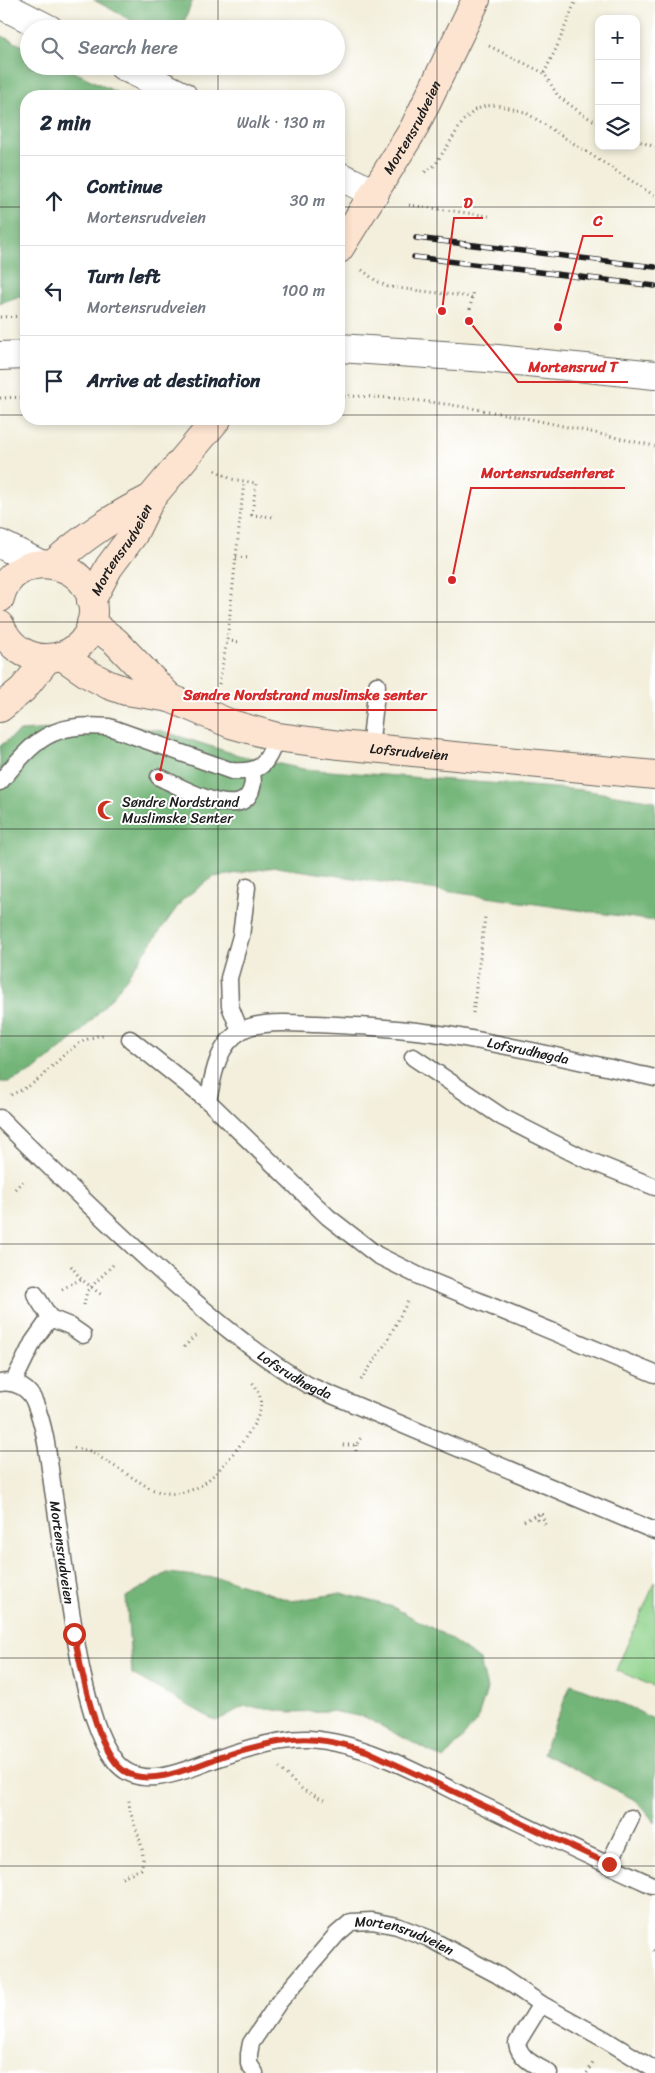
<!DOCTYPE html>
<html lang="en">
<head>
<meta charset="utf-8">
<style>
  :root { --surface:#fff; --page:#f6f6f7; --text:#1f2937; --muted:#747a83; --line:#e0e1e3 }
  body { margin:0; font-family:Sriracha,sans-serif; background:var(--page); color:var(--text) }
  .controls { position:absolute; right:15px; top:15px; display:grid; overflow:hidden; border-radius:10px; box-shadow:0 2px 8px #0003 }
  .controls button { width:45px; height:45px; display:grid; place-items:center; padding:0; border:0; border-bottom:1px solid var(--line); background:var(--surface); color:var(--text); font:25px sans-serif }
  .stop { position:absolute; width:15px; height:15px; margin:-11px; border:4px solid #c8321e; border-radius:50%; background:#fff }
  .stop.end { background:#c8321e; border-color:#fff; box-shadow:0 1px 5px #0008 }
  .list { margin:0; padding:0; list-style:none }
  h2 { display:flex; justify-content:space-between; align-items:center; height:65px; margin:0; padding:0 20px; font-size:21px }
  h2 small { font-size:16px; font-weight:400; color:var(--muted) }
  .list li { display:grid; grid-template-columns:32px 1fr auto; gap:15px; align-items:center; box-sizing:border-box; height:90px; padding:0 20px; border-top:1px solid var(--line) }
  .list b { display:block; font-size:19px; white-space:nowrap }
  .list p { margin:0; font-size:16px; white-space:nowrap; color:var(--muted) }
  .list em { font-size:16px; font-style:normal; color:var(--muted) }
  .icon { flex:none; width:28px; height:28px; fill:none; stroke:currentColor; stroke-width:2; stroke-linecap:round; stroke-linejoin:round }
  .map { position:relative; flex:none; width:655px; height:2073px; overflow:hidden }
  .search { position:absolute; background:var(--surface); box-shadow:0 2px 8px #0003; left:20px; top:20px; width:325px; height:55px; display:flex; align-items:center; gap:12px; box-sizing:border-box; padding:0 18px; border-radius:28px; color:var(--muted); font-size:19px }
  .panel { position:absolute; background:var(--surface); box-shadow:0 2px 8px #0003; left:20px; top:90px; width:325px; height:335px; border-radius:20px }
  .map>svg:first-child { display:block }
  .green { fill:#8fd38c; stroke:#567854 }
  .forest { fill:#73b578; stroke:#48684a }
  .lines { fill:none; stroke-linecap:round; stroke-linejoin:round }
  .lane-casing { stroke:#67665f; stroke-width:19 }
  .street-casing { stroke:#67665f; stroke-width:30 }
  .secondary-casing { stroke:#67665f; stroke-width:30 }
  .path { stroke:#67665f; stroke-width:3; stroke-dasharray:1 4; stroke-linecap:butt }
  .lane { stroke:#fff; stroke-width:16 }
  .street { stroke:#fff; stroke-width:28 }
  .secondary { stroke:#fde4d1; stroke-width:28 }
  .rail-casing { stroke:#1c1c1c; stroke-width:5.5 }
  .rail { stroke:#fff; stroke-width:4; stroke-dasharray:11; stroke-linecap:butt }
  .route { stroke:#c8321e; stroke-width:6 }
  .grid { fill:none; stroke:#1c1c1c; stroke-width:1; stroke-opacity:0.55 }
  .labels { text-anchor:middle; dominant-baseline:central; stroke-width:4; stroke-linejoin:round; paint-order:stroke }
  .street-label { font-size:14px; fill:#1c1c1c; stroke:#fff }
  .poi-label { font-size:14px; fill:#1c1c1c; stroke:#fff; text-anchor:start }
  .leader { fill:none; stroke:#d62828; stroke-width:2 }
  .callout-dot { fill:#d62828; stroke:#fff; stroke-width:2 }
  .callout-label { font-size:15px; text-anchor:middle; font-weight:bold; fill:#d62828; stroke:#fff; stroke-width:4; stroke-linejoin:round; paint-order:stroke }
</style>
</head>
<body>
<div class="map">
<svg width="655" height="2073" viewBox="0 0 655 2073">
  <rect width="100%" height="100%" fill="#fff"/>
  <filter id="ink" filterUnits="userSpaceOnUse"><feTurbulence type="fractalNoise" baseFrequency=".02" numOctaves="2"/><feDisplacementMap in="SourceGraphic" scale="10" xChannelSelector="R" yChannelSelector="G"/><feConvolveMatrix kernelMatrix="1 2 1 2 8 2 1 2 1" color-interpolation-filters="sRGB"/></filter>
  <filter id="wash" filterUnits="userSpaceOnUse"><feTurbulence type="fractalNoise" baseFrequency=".0096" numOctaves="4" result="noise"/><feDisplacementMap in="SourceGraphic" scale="20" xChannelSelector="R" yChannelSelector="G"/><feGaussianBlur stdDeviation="1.12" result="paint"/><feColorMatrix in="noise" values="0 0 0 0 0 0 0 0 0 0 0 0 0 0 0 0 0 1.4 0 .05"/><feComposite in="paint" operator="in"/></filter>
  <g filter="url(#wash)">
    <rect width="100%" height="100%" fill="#f3efdc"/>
    <polygon class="green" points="655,1582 655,1687 616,1670"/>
    <g class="forest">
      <polygon points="94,0 193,0 181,29 147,29"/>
      <polygon points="0,35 29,49 29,66 62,66 124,96 26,96 26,294 0,303"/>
      <polygon points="117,725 162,731 238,755 303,769 582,790 655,801 655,921 276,867 213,877 183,899 114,995 80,1033 35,1070 9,1082 0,1082 0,746 20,731"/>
      <polygon points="167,1573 226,1579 292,1601 341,1593 393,1607 443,1634 480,1660 487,1689 477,1721 444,1759 364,1717 331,1711 289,1712 245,1706 216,1721 132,1674 126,1597"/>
      <polygon points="571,1684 628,1706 655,1720 655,1823 637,1801 543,1753"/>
    </g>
  </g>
  <g filter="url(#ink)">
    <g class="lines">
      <defs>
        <g id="lane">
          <polyline points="370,748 377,685"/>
          <path d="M159,777C179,786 244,825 252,787C254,782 252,776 252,771"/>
          <path d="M0,782C35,740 50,722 109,727L232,771C264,773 266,763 277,737"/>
          <polyline points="240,1031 230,1006 229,978 241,936 247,887"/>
          <polyline points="130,1039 208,1101"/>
          <polyline points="413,1057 502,1117 583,1158 655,1187"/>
          <path d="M655,1078C586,1063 517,1046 447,1035C404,1028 359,1026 315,1024C294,1023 258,1020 241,1031C217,1045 213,1076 208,1101L328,1217L377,1255L421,1277L655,1374"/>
          <path id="s1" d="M0,1118C52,1170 105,1221 160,1271C207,1313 253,1353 308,1385L655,1531"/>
          <polyline points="35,1294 50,1318"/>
          <path id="s2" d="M0,1383C15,1380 30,1389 35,1403C47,1432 49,1466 54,1496C63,1555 70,1615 82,1673C89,1703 97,1737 115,1761C141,1795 191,1767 222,1757C248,1748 281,1738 309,1739C369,1743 424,1777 476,1802C534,1830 593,1858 652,1885"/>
          <polyline points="13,1383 33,1342 50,1318 70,1326 83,1335"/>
          <polyline points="609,1864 631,1818"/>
          <path d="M541,2004L517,2043C520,2060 536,2065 549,2073"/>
          <path id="s3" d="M255,2073L249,2064V2054L251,2043L279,2002L337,1934L351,1922L372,1921L397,1926L428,1938L498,1975L541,2004L606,2040L655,2070"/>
        </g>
        <g id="street">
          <polyline points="0,4 49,29"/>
          <polyline points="123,66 183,96"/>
          <polyline points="339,176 375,193"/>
          <polyline points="339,348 487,358 655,375"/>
          <polyline points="0,356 26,355"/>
          <polyline points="0,544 40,564"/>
        </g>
        <g id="secondary">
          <path id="s4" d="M339,249L413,130L476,0"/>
          <path d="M53,564C85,536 113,517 151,498"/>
          <path d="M0,598C12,547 92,556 93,611C93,664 21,677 0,625"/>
          <path id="s5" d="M91,601L109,567L133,535L151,498L217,419"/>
          <polyline points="91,623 115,641 170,698"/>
          <path id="s6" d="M62,656L88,674L109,685L126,691L170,698L231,724L277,737L339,745L655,775"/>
          <polyline points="0,708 23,689 47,659"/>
        </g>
      </defs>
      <use href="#lane" class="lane-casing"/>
      <use href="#street" class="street-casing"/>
      <use href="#secondary" class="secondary-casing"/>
      <g class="path">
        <polyline points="489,46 544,73 558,96 585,116 599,123"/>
        <polyline points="544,73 556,49 576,0"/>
        <polyline points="636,140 655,147"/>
        <polyline points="425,172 435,165 464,120 475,110 485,106 497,105 525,112 655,196"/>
        <polyline points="409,205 489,216"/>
        <polyline points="362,270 375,280 388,287 472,297"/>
        <polyline points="470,309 473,290"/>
        <polyline points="0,317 26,316"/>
        <path d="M339,396C446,396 550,424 655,446"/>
        <polyline points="0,398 26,397"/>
        <polyline points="215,470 231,479 256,483 252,515 275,517"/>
        <polyline points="236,557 251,558"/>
        <polyline points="227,641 242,642"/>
        <polyline points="219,684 227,641 244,482"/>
        <polyline points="473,1013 485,917"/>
        <path d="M11,1095C18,1091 25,1089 32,1084C56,1067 73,1037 105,1035"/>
        <polyline points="15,1189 25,1179"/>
        <polyline points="71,1266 81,1279 103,1296"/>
        <polyline points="62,1289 81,1279"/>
        <polyline points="84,1305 87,1291 115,1263"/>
        <polyline points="184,1347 196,1335"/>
        <polyline points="361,1380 386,1343 409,1299"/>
        <polyline points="343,1445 356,1445 362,1436"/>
        <polyline points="356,1445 356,1451"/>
        <path d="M74,1448L90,1451L151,1489C167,1495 180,1495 196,1488C213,1482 257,1428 260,1410C262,1399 259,1390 252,1382"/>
        <polyline points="537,1520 540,1512"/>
        <polyline points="524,1521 540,1513 542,1514 546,1528"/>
        <polyline points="279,1768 303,1790 326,1801"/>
        <path d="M122,1877L141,1869C149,1847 129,1822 129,1800"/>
        <polyline points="653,1950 655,1951"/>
        <polyline points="587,2073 593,2063"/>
      </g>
      <use href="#lane" class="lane"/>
      <use href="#street" class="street"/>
      <use href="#secondary" class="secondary"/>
      <defs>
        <g id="rail">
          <polyline points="416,238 655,267"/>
          <polyline points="414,257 655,286"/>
        </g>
      </defs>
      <use href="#rail" class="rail-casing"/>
      <use href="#rail" class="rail"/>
    </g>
  </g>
  <g class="lines" filter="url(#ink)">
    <path class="route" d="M74,1634C81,1668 96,1751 124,1771C150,1789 197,1765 223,1756C242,1750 264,1744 285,1741C313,1736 340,1743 367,1751L609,1864"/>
  </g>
  <path class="grid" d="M218,0V29M437,0V2073M218,66V96M0,207H26M339,207H655M0,415H26M339,415H655M218,419V2073M0,622H655M0,829H655M0,1036H655M0,1244H655M0,1451H655M0,1658H655M0,1866H655"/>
  <defs>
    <symbol id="mosque-bare" viewBox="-9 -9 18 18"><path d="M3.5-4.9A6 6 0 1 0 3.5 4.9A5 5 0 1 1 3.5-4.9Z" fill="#c8321e" stroke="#fff" stroke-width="2.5" paint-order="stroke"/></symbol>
  </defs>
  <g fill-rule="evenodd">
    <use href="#mosque-bare" x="93" y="796" width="28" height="28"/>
  </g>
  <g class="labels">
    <g class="street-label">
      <text stroke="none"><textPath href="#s4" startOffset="142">Mortensrudveien</textPath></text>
      <text stroke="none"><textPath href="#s5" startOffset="60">Mortensrudveien</textPath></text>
      <text stroke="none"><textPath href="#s6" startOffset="365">Lofsrudveien</textPath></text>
      <text transform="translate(528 1051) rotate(12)">Lofsrudhøgda</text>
      <text stroke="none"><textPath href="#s1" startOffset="392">Lofsrudhøgda</textPath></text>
      <text stroke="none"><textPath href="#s2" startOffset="196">Mortensrudveien</textPath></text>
      <text stroke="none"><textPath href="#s3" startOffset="245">Mortensrudveien</textPath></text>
    </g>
    <g class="poi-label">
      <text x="122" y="802">Søndre Nordstrand<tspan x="122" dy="16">Muslimske Senter</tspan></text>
    </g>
  </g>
  <path class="leader" d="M442 311L454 218H483M558 327L583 236H613M469 321L518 382H628M452 580L471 488H625M159 777L173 710H437"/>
  <g class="callout-dot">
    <circle cx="442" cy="311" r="5"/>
    <circle cx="558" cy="327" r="5"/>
    <circle cx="469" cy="321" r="5"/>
    <circle cx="452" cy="580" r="5"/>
    <circle cx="159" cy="777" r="5"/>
  </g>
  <g class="callout-label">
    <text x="468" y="208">D</text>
    <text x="598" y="226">C</text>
    <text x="573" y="372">Mortensrud T</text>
    <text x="548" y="478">Mortensrudsenteret</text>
    <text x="305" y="700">Søndre Nordstrand muslimske senter</text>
  </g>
</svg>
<div class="controls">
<button>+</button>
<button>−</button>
<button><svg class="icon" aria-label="layers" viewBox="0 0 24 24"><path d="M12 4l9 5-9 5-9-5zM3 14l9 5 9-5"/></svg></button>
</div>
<div class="stop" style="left:74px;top:1634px"></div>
<div class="stop end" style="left:609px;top:1864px"></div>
<div class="search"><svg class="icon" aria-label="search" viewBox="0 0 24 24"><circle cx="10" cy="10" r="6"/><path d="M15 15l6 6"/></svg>Search here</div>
<section class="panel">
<h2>2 min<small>Walk · 130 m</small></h2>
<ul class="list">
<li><svg class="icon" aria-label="ahead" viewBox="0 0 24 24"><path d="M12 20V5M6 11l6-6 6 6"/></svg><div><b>Continue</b><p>Mortensrudveien</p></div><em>30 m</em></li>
<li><svg class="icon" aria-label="left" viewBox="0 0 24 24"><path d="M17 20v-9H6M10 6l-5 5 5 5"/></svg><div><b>Turn left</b><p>Mortensrudveien</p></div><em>100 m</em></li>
<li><svg class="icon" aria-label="arrive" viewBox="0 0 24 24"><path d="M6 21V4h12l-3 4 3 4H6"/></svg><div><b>Arrive at destination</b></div></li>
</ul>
</section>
</div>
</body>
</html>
